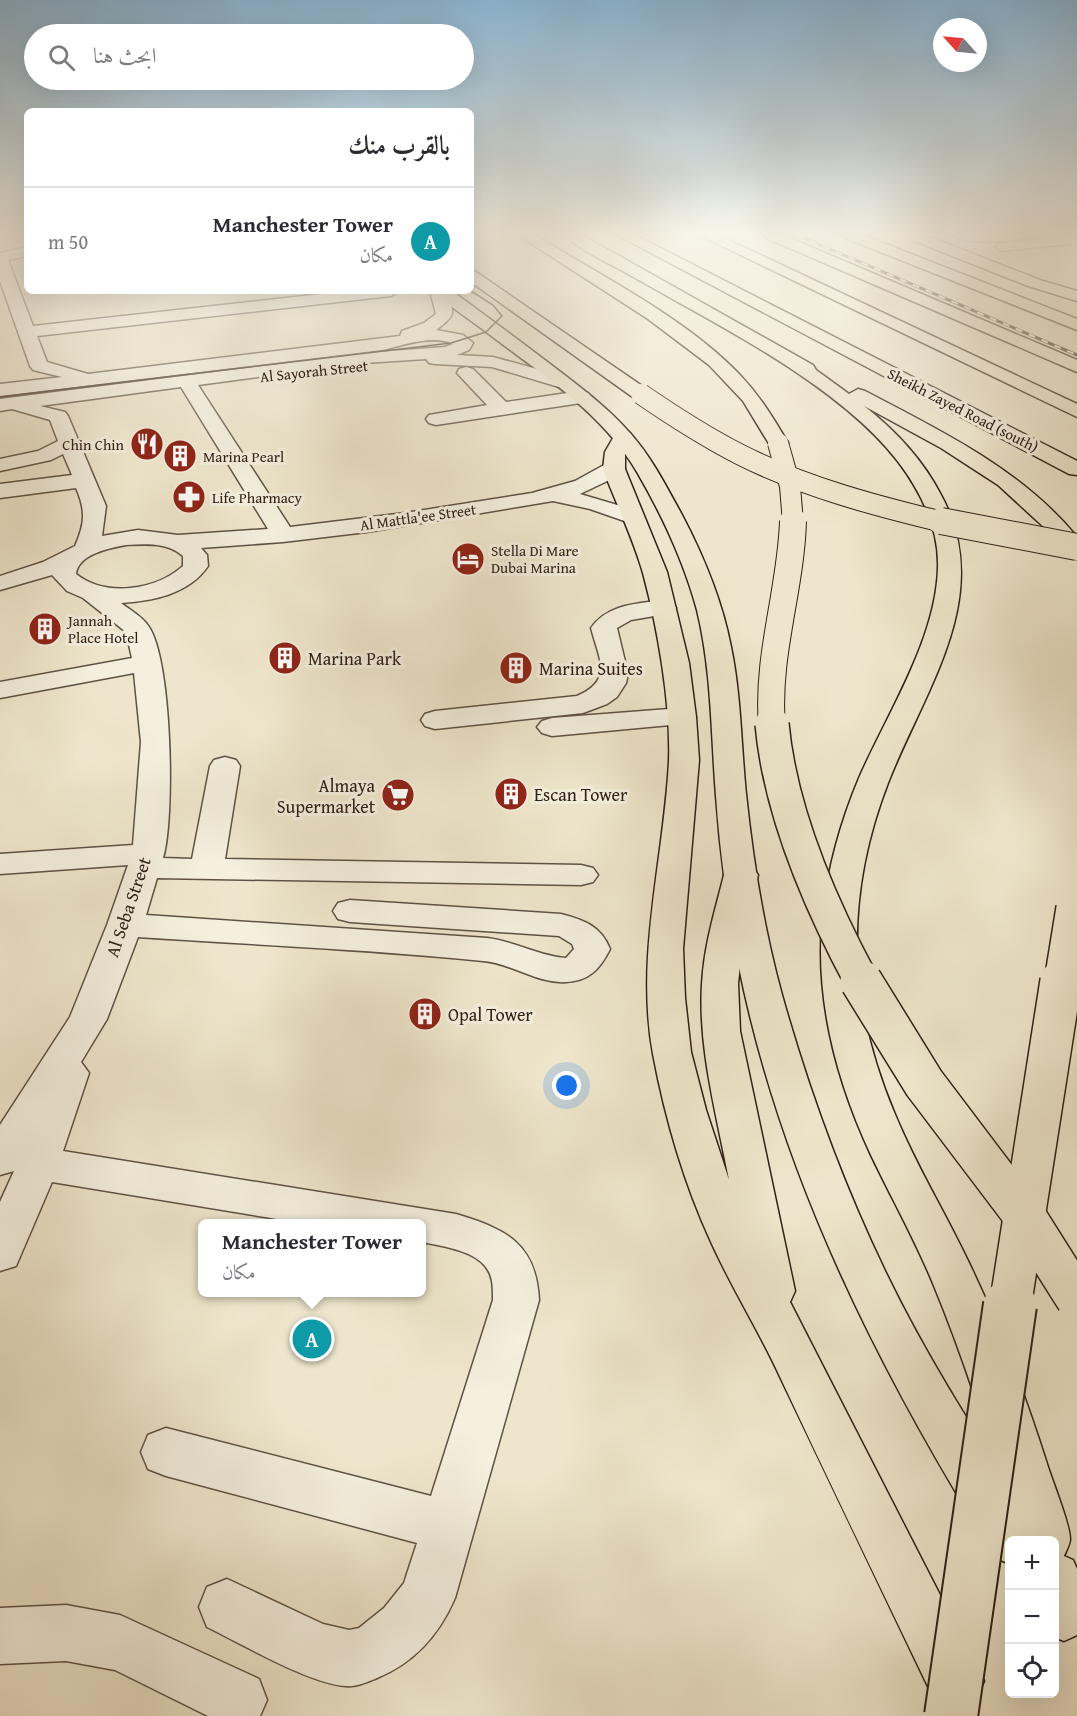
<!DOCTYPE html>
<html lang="ar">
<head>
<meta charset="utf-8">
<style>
  :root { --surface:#fff; --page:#f7f7f7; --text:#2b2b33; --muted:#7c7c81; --line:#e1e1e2; --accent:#d93025 }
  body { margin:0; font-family:"Gentium Book Plus",Amiri,serif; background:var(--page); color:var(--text); direction:rtl }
  .controls { position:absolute; right:18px; bottom:18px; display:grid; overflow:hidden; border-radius:9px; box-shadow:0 6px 24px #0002 }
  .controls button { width:54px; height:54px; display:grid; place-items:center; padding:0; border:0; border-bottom:2px solid var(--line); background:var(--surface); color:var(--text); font:30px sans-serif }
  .compass { position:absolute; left:933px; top:18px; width:54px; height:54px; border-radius:50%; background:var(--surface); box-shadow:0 6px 24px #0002; rotate:297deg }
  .you { position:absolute; left:567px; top:1086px; width:21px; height:21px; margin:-15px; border:4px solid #fff; border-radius:50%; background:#1a73e8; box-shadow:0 0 0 9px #1a73e833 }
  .badge { display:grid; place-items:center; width:39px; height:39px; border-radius:50%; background:var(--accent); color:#fff; font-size:20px; font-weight:700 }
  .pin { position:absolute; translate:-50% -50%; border:3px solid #fff; box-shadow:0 2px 6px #0006 }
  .popup { position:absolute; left:198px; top:1219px; width:228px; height:78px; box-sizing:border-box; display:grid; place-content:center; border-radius:9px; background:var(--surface); filter:drop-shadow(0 2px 4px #0005); font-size:20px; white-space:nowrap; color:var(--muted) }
  .popup b { font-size:22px; color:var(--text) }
  .popup::after { content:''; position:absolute; left:50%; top:100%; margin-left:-12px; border:12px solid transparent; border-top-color:var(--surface) }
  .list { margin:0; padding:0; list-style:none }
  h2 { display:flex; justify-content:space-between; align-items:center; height:78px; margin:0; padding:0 24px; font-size:26px }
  h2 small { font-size:20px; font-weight:400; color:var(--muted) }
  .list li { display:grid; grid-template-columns:39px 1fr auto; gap:18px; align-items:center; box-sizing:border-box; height:108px; padding:0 24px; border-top:2px solid var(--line) }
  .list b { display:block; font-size:22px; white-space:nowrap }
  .list p { margin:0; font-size:20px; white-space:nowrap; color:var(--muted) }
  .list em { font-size:20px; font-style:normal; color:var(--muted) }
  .icon { flex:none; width:33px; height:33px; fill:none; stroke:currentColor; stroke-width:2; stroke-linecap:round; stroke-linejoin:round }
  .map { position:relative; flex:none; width:1077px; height:1716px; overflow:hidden; direction:ltr }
  .search { position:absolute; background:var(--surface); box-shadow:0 6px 24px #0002; left:24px; top:24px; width:450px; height:66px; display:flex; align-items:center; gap:15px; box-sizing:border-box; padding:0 21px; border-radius:33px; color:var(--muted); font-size:22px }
  .panel { position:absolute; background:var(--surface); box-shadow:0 6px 24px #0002; left:24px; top:108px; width:450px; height:186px; border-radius:9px; direction:rtl }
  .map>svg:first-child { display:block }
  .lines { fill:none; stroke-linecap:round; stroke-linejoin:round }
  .minor-casing { stroke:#5f5244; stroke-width:3 }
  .major-casing { stroke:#2f2017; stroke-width:3 }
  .highway-casing { stroke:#2f2017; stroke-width:3 }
  .minor { fill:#f4efde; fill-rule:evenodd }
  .major { fill:#eee6cc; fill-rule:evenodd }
  .highway { fill:#eee6cc; fill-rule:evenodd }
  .tram { stroke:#2f2017; stroke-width:1.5 }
  .rail-casing { stroke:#2f2017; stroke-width:3 }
  .rail { stroke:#f4efde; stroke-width:2; stroke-dasharray:7; stroke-linecap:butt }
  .major-bridge-far1-casing { stroke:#2f2017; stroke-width:22; stroke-linecap:butt }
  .major-bridge-casing { stroke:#2f2017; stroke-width:28; stroke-linecap:butt }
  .highway-bridge-far4-casing { stroke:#2f2017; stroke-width:22; stroke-linecap:butt }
  .highway-bridge-far3-casing { stroke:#2f2017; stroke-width:28; stroke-linecap:butt }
  .highway-bridge-far2-casing { stroke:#2f2017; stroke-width:36; stroke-linecap:butt }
  .highway-bridge-far1-casing { stroke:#2f2017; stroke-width:44; stroke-linecap:butt }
  .highway-bridge-casing { stroke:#2f2017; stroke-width:56; stroke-linecap:butt }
  .major-bridge-far1 { stroke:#eee6cc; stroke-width:20 }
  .major-bridge { stroke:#eee6cc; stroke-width:26 }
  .highway-bridge-far4 { stroke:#eee6cc; stroke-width:20 }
  .highway-bridge-far3 { stroke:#eee6cc; stroke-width:26 }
  .highway-bridge-far2 { stroke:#eee6cc; stroke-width:33 }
  .highway-bridge-far1 { stroke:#eee6cc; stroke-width:41 }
  .highway-bridge { stroke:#eee6cc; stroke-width:52 }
  .labels { text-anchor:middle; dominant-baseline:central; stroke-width:6; stroke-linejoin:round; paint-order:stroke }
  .far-street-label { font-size:15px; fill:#2f2017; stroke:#f4efde }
  .far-poi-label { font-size:15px; fill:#2f2017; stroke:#f4efde; text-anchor:start }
  .poi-label { font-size:18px; fill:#2f2017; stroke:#f4efde; text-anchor:start }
  .street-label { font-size:18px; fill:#2f2017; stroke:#f4efde }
</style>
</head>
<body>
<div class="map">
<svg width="1077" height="1716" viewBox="0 0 1077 1716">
  <rect width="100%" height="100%" fill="#eee6cc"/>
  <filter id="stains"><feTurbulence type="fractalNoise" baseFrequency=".00333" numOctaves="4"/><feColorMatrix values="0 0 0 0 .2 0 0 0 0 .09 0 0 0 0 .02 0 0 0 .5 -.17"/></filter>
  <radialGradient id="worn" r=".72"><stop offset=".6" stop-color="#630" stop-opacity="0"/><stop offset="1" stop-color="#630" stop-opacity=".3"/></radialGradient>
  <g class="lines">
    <defs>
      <g id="minor">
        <path d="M953,235H1026C1017,244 962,244 953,235Z"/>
        <polygon points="1073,235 1077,235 1077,243 1002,251 995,247 1002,243"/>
        <path d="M27,247V256L8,260L33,326L348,291H399L391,296L37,336L47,362L88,374L400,336L402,331L424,323L436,314L430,291H446C455,314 456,315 436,330L463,335L473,343L469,350L457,355L493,357L566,377L568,381L566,385L559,387L492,367L435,364L429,363L426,359L364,363L198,385L290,527L405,513L532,493L575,481L606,464L614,463L622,464L625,469L622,474L580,494L641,512L644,517L641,522L633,524L590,509L553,501L367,532L283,542L201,548L207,555L208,566C189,594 153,601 121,603C130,610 143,617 149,627C172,661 175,818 163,858L192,859L210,766L214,760L225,757L236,760L240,766L225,859L581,865L593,868L598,875L593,882L581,885L157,878L146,915L487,938C514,941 539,956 566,958L574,949L572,944L559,936L350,922L338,919L333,911L338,903L350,900L561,914C584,920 601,926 610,949C600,969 589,981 566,982C537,984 511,963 483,961C368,949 253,945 138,937L107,1019L81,1062L89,1073L63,1151L456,1214C506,1229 536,1243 539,1300L455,1598C439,1635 414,1663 377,1678C367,1682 357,1687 346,1686C310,1684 242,1644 207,1627L199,1607L207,1587L227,1579L323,1624L349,1630L359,1628L384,1608L404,1583L417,1543L166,1476L148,1469L141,1452L148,1435L166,1428L431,1496L493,1300C493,1294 493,1287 492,1281C487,1251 445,1247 422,1242V1224H307L52,1182L16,1266L0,1271V1202L14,1171L0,1175V1125L70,1017L107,925L128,865L0,874V854L133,845L141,742L134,673L0,698V682L132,658L126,632L83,598L67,591L52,575L0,590V576L43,562L75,546C85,523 86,511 76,488L0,498V484L72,475L63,454L51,460L0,471V459L38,451L58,441L50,420L12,409L0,411V399L364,353L445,347L453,344C433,334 402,346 382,350L0,396V384L62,377L33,370L30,366L0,281V253ZM181,387L268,529L178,535L138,530L102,536L106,506L68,416L65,412L40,406ZM126,545C146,544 167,542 183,556V566C156,590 106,598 76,574C78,554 110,548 126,545Z"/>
        <polygon points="466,367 473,369 506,402 581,391 588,393 591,397 588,401 581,403 436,425 429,423 426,419 429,415 487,405 457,373 459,369"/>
        <path d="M663,600L672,603L676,608L672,613L631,620L617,628L628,674L626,683L617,697L607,704L583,713L435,729L425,726L421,720L425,714L435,711L577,696C614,680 599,659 591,628C608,604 636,604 663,600Z"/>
        <polygon points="682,708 692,711 696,717 692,723 552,736 542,733 537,727 542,721 552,718"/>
        <polygon points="66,1605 120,1615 259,1679 267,1700 260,1716 208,1716 115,1670 66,1661 0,1664 0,1608"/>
      </g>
      <g id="major">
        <polygon points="905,235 925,235 1040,280 1077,291 1077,301 1028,286 907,238"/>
        <polygon points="471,270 476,272 648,390 651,394 648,398 634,398 471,282"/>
        <path d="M434,291H452C486,316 520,341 554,367C580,387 607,407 629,432C651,456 666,486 682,515C704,557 722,600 731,647C741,695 741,745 746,794C753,861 764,930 782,995C809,1091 843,1184 886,1273C928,1360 980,1441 1034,1522L1042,1540H1010V1564L996,1558C882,1376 782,1180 739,967C728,911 720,854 716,796C711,734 712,672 697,610C684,562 662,515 637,472C602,412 538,372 485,331C468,318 448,306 434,291Z"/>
      </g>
      <g id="highway">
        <path d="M518,235H535C601,276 687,319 740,375C760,396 774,419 788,443L785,447L778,449L771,447L743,401L709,365L648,319Z"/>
        <path d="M564,235H582L813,365L816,370L849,394L858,389L865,391C941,431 1021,469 1077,537V559L1069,557L1047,530L998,485L941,448L864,406C895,430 923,460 941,495C996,596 924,690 888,783C862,850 851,921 860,992C866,1033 878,1074 894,1112C915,1164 945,1212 969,1263C1001,1329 1026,1398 1048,1467C1053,1483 1070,1524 1070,1539C1070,1544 1066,1551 1064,1556L1073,1560L1077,1569V1635L1064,1641L1054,1637V1540H1017C994,1452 967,1365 932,1281C914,1238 891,1197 871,1155C836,1080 814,997 823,913C828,867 841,821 859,778C887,714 936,640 938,568C939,539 929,511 915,487C865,397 724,329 637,279C613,265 584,253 564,235Z"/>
        <polygon points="617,235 635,235 1077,461 1077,475 1069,474"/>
        <polygon points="699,235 718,235 1077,404 1077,417"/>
        <polygon points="764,235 783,235 1077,360 1077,372 766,238"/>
        <polygon points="843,235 863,235 1077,319 1077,330 845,238"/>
        <path d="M623,431L630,433L633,437L625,452V469L667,572L689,663L696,717L699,760L683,949L685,998L691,1052L706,1110L729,1180C717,1116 698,1049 702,984C704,946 715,911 724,875L729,868L741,865L753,868L758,875L743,939L738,983L740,1031L795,1291L790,1302L984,1681L975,1701L955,1710L935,1701C881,1589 827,1477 774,1364C754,1323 730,1284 711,1242C684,1183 665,1118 653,1054C635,956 664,859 669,761C671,704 658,629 643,573C633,538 616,503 603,469L605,452L616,433Z"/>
      </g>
    </defs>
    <use href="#minor" class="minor-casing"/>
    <use href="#major" class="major-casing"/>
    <use href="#highway" class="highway-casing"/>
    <use href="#minor" class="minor"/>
    <use href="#major" class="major"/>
    <use href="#highway" class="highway"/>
    <polyline class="tram" points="0,397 451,343 486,332 502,316 493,305 471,291"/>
    <defs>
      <polyline id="rail" points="797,235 1077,355"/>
    </defs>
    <use href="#rail" class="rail-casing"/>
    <use href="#rail" class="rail"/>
    <defs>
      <path id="major-bridge-far1" d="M641,394C673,416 704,436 739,454C804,487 876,506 947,523"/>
      <polyline id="major-bridge" points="941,521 1077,547"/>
      <polyline id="highway-bridge-far4" points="778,443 790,486 793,523"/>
      <path id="highway-bridge-far3" d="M772,726C766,656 791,590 793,521"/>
      <g id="highway-bridge-far2">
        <path d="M772,724C780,812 821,906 862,982"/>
        <polyline points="1061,982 1073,908"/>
      </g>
      <g id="highway-bridge-far1">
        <polyline points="861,981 924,1083 1024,1215 1077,1299"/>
        <polyline points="1010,1307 1061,981"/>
      </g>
      <polyline id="highway-bridge" points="951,1716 1010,1305"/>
    </defs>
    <use href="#major-bridge-far1" class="major-bridge-far1-casing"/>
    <use href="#major-bridge" class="major-bridge-casing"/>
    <use href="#highway-bridge-far4" class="highway-bridge-far4-casing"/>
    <use href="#highway-bridge-far3" class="highway-bridge-far3-casing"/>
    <use href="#highway-bridge-far2" class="highway-bridge-far2-casing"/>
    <use href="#highway-bridge-far1" class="highway-bridge-far1-casing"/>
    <use href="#highway-bridge" class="highway-bridge-casing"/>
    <use href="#major-bridge-far1" class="major-bridge-far1"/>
    <use href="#major-bridge" class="major-bridge"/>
    <use href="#highway-bridge-far4" class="highway-bridge-far4"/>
    <use href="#highway-bridge-far3" class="highway-bridge-far3"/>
    <use href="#highway-bridge-far2" class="highway-bridge-far2"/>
    <use href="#highway-bridge-far1" class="highway-bridge-far1"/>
    <use href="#highway-bridge" class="highway-bridge"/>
  </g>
  <linearGradient id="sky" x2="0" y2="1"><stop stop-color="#8ab8d9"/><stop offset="0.49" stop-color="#f7f4e8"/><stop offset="1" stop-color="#f7f4e8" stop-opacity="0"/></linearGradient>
  <rect width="1077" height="475" fill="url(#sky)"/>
  <defs>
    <symbol id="restaurant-disc" viewBox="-11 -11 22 22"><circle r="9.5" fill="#8f2418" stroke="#f4efde"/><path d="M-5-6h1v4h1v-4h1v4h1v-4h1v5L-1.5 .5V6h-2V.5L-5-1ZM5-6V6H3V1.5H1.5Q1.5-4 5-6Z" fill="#fff"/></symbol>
    <symbol id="building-disc" viewBox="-11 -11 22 22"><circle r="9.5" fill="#8f2418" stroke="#f4efde"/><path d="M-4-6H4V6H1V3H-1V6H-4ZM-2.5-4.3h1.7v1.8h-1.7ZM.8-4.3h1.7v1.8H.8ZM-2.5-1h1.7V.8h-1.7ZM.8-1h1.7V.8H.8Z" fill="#fff"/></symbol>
    <symbol id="pharmacy-disc" viewBox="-11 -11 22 22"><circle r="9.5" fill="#8f2418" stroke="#f4efde"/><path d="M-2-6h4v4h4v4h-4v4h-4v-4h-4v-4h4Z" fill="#fff"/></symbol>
    <symbol id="hotel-disc" viewBox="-11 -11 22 22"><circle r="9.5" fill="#8f2418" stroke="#f4efde"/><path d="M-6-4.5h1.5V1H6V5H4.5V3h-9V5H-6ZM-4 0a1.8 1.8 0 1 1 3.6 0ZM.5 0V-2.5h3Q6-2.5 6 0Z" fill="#fff"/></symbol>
    <symbol id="supermarket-disc" viewBox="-11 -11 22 22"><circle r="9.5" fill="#8f2418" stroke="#f4efde"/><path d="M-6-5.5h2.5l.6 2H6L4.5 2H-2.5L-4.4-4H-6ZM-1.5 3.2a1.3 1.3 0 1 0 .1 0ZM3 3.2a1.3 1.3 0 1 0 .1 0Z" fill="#fff"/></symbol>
  </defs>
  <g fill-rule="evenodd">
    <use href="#restaurant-disc" x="128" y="425" width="38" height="38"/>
    <use href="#building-disc" x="161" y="437" width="38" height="38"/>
    <use href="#pharmacy-disc" x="170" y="478" width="38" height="38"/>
    <use href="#hotel-disc" x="449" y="540" width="38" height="38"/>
    <use href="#building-disc" x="26" y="610" width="38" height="38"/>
    <use href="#building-disc" x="266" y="639" width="38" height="38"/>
    <use href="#building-disc" x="497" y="649" width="38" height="38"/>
    <use href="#building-disc" x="492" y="775" width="38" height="38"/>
    <use href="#supermarket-disc" x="379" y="776" width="38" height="38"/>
    <use href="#building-disc" x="406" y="995" width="38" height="38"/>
  </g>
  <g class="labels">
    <g class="far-street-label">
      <text transform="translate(314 371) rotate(-6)">Al Sayorah Street</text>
      <text transform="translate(963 410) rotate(27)">Sheikh Zayed Road (south)</text>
      <text transform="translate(418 517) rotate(-8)">Al Mattla'ee Street</text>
    </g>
    <g class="far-poi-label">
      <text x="124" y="444" text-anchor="end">Chin Chin</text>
      <text x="203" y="456">Marina Pearl</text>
      <text x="212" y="497">Life Pharmacy</text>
      <text x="491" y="550">Stella Di Mare<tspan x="491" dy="17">Dubai Marina</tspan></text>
      <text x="68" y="620">Jannah<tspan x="68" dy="17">Place Hotel</tspan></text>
    </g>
    <g class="poi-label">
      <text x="308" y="658">Marina Park</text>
      <text x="539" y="668">Marina Suites</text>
      <text x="375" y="785" text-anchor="end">Almaya<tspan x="375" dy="21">Supermarket</tspan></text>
      <text x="534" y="794">Escan Tower</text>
      <text x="448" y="1014">Opal Tower</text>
    </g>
    <g class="street-label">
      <text transform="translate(128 907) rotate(-71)">Al Seba Street</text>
    </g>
  </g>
  <rect width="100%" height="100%" filter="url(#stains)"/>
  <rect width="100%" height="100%" fill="url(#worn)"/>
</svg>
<div class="controls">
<button>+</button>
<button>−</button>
<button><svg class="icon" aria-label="locate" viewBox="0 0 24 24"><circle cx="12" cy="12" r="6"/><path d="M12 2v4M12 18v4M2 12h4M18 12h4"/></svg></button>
</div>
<svg class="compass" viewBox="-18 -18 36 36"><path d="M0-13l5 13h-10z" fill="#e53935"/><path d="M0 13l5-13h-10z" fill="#7c7c81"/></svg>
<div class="you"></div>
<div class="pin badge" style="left:312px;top:1339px;background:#0f9aa8">A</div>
<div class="popup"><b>Manchester Tower</b>مكان</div>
<div class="search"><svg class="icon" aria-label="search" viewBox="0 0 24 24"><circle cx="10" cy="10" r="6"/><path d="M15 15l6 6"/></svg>ابحث هنا</div>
<section class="panel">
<h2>بالقرب منك<small></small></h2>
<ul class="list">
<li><span class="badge" style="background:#0f9aa8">A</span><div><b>Manchester Tower</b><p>مكان</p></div><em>50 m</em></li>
</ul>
</section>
</div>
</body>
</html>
